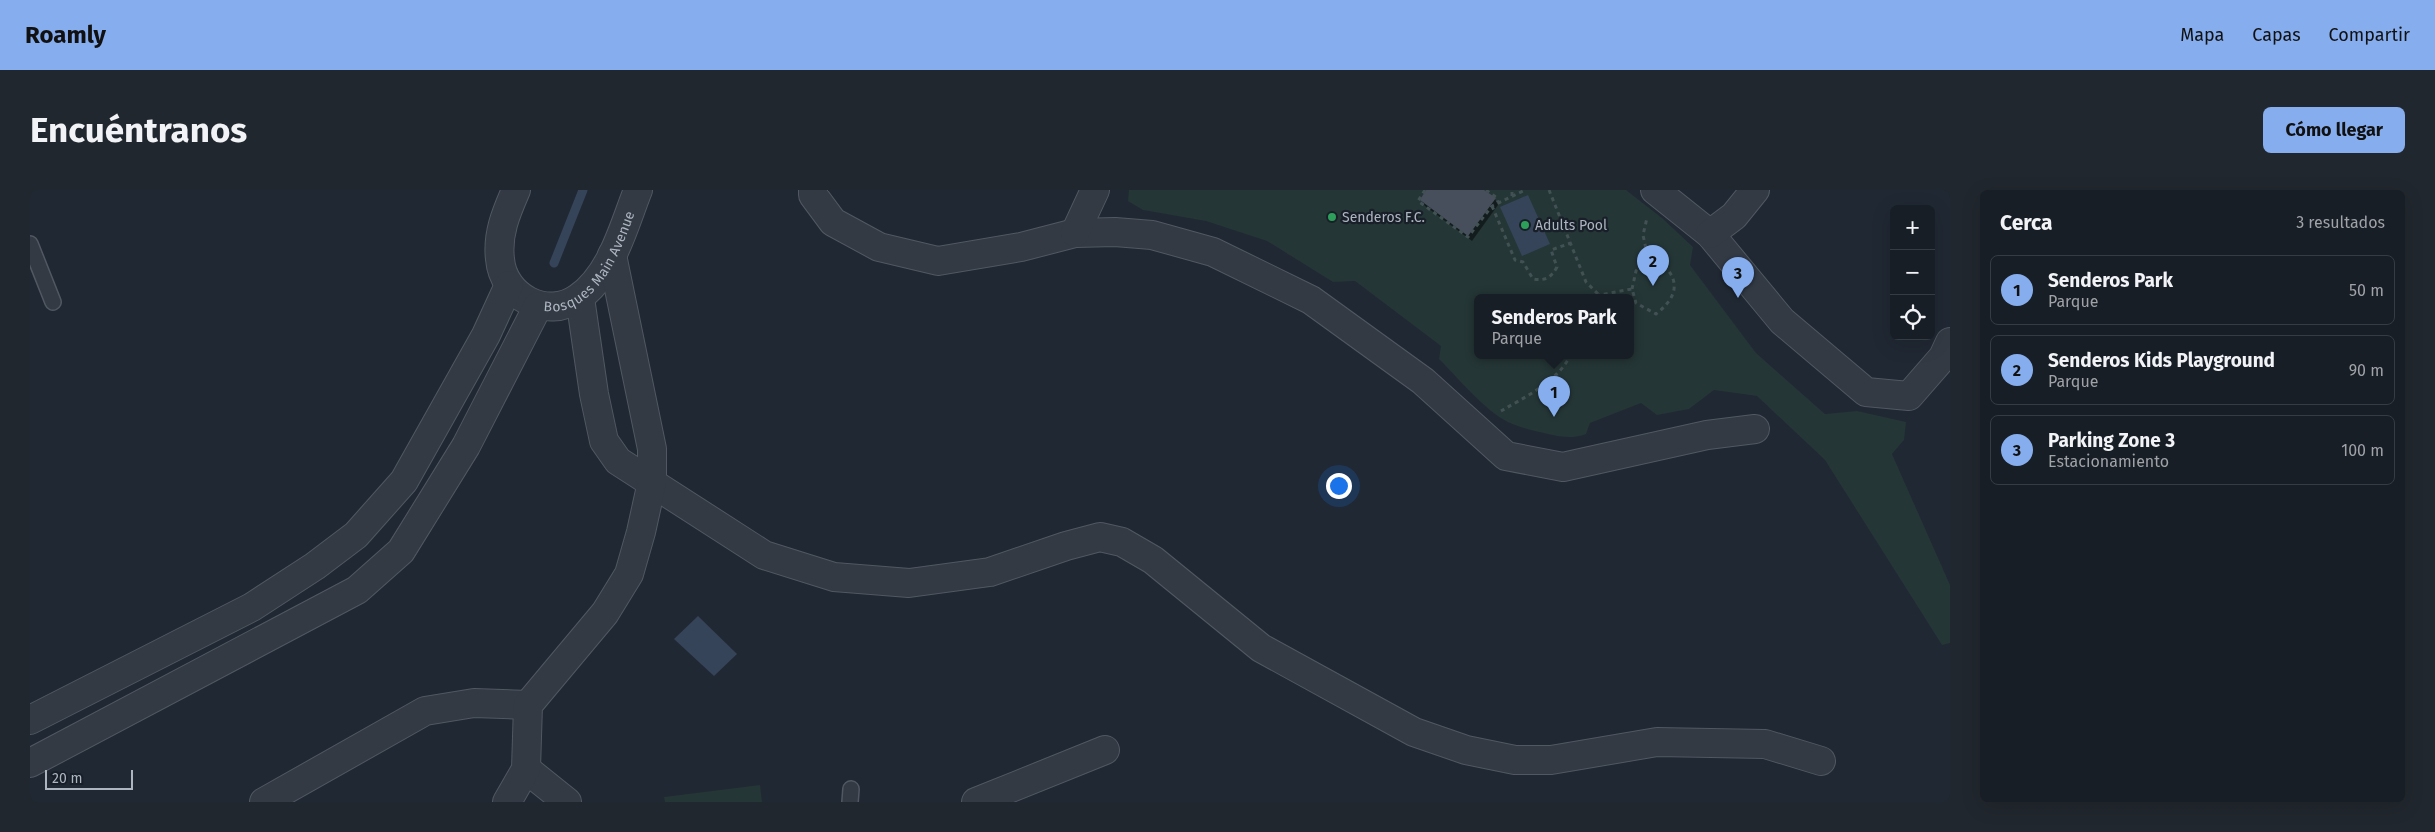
<!DOCTYPE html>
<html lang="es">
<head>
<meta charset="utf-8">
<style>
  :root { --surface:#181e26; --page:#21272e; --text:#f1f3f6; --muted:#9fa2a7; --line:#363c43; --accent:#86aded }
  body { margin:0; font-family:"Fira Sans",sans-serif; background:var(--page); color:var(--text) }
  .controls { position:absolute; right:15px; top:15px; display:grid; overflow:hidden; border-radius:8px; box-shadow:0 5px 20px #0002 }
  .controls button { width:45px; height:45px; display:grid; place-items:center; padding:0; border:0; border-bottom:1px solid var(--line); background:var(--surface); color:var(--text); font:25px sans-serif }
  .scale { position:absolute; left:15px; bottom:12px; width:88px; box-sizing:border-box; padding-left:5px; border:2px solid #adb5c1; border-top:0; font-size:14px; line-height:18px; white-space:nowrap; color:#adb5c1; -webkit-text-stroke:4px #191f28; paint-order:stroke }
  .you { position:absolute; left:1308px; top:295px; width:18px; height:18px; margin:-12px; border:4px solid #fff; border-radius:50%; background:#1a73e8; box-shadow:0 0 0 8px #1a73e833 }
  .badge { display:grid; place-items:center; width:32px; height:32px; border-radius:50%; background:var(--accent); color:#111; font-size:16px; font-weight:700 }
  .pin { position:absolute; translate:-50% -41px; filter:drop-shadow(0 1px 2px #0008) }
  .pin::after { content:''; position:absolute; top:26px; width:18px; height:15px; background:inherit; clip-path:polygon(0 0,100% 0,50% 100%) }
  .popup { position:absolute; left:1444px; top:104px; width:160px; height:65px; box-sizing:border-box; display:grid; place-content:center; border-radius:8px; background:var(--surface); filter:drop-shadow(0 1px 4px #0005); font-size:16px; white-space:nowrap; color:var(--muted) }
  .popup b { font-size:19px; color:var(--text) }
  .popup::after { content:''; position:absolute; left:50%; top:100%; margin-left:-10px; border:10px solid transparent; border-top-color:var(--surface) }
  .list { margin:0; padding:0; list-style:none }
  h2 { display:flex; justify-content:space-between; align-items:center; height:65px; margin:0; padding:0 20px; font-size:21px }
  h2 small { font-size:16px; font-weight:400; color:var(--muted) }
  .list li { display:grid; grid-template-columns:32px 1fr auto; gap:15px; align-items:center; box-sizing:border-box; height:70px; margin:0 10px 10px; padding:0 10px; border:1px solid var(--line); border-radius:8px }
  .list b { display:block; font-size:19px; white-space:nowrap }
  .list p { margin:0; font-size:16px; white-space:nowrap; color:var(--muted) }
  .list em { font-size:16px; font-style:normal; color:var(--muted) }
  .icon { flex:none; width:28px; height:28px; fill:none; stroke:currentColor; stroke-width:2; stroke-linecap:round; stroke-linejoin:round }
  .map { position:relative; flex:none; width:1920px; height:612px; overflow:hidden; border-radius:8px }
  header { display:flex; align-items:center; gap:30px; box-sizing:border-box; height:70px; padding:0 25px; background:var(--accent); color:#111 }
  header strong { font-size:24px }
  nav { display:flex; gap:28px; margin-inline-start:auto; font-size:18px }
  .intro { display:flex; align-items:center; justify-content:space-between; box-sizing:border-box; height:120px; padding:0 30px }
  h1 { margin:0; font-size:35px }
  .button { padding:12px 22px; border-radius:8px; background:var(--accent); color:#111; font-size:18px; font-weight:700 }
  main { display:flex; gap:30px; padding:0 30px }
  aside { flex:1; background:var(--surface); border-radius:8px; box-shadow:0 5px 20px #0002 }
  .map>svg:first-child { display:block }
  .green { fill:#253636; fill-rule:evenodd }
  .water { fill:#354459 }
  .shadow { fill:#0007 }
  .lines { fill:none; stroke-linecap:round; stroke-linejoin:round }
  .stream { stroke:#354459; stroke-width:9 }
  .building { fill:#474f5d }
  .lane-casing { stroke:#515862; stroke-width:18 }
  .street-casing { stroke:#515862; stroke-width:30 }
  .path { stroke:#425154; stroke-width:3; stroke-dasharray:4 4; stroke-linecap:butt }
  .lane { stroke:#333a44; stroke-width:15 }
  .street { stroke:#333a44; stroke-width:28 }
  .leisure-dot { fill:#2e9e5b; stroke:#191f28; stroke-width:2 }
  .labels { text-anchor:middle; dominant-baseline:central; stroke-width:4.5; stroke-linejoin:round; paint-order:stroke }
  .poi-label { font-size:14px; fill:#adb5c1; stroke:#191f28; text-anchor:start }
  .street-label { font-size:14px; fill:#adb5c1; stroke:#191f28 }
</style>
</head>
<body>
<header>
<strong>Roamly</strong>
<nav><a>Mapa</a><a>Capas</a><a>Compartir</a></nav>
</header>
<div class="intro"><h1>Encuéntranos</h1><a class="button">Cómo llegar</a></div>
<main>
<div class="map">
<svg width="1920" height="612" viewBox="0 0 1920 612">
  <rect width="100%" height="100%" fill="#202833"/>
  <g class="green">
    <path d="M1099,0H1596L1632,28L1663,57L1660,75L1726,163L1795,224L1827,221L1876,232L1874,250L1862,264L1920,395V453L1912,455L1795,270L1727,206L1684,200L1659,219L1627,225L1611,213L1560,233L1556,244C1544,249 1531,247 1518,244C1504,241 1491,238 1478,232C1454,220 1429,189 1409,169L1411,156L1325,91L1303,92L1237,51L1176,31L1113,20L1098,11ZM1448,108H1600V166H1448Z"/>
    <polygon points="730,595 732,612 635,612 634,607"/>
  </g>
  <g class="water">
    <polygon points="1498,5 1520,54 1492,66 1470,17"/>
    <polygon points="668,426 707,464 684,486 644,449"/>
  </g>
  <polygon class="shadow" points="1398,0 1452,0 1465,9 1468,15 1442,51 1395,16 1391,10"/>
  <g class="lines">
    <polyline class="stream" points="524,73 553,0"/>
  </g>
  <polygon class="building" points="1396,0 1454,0 1466,8 1438,46 1390,10"/>
  <g class="lines">
    <defs>
      <g id="lane">
        <polyline points="0,54 23,112"/>
        <polyline points="820,612 821,599"/>
      </g>
      <g id="street">
        <path id="s1" d="M486,0C476,23 467,44 470,69C473,107 517,130 548,108C582,85 594,35 608,0"/>
        <polyline points="783,0 783,5 803,32 849,57 908,71 991,57 1045,43 1085,42 1122,45 1183,62 1281,110 1393,191 1476,266 1533,277 1677,245 1725,239"/>
        <polyline points="1625,0 1680,44 1752,131 1836,202 1879,206 1913,167 1920,152"/>
        <polyline points="1045,43 1065,0"/>
        <polyline points="1680,44 1704,26 1725,0"/>
        <polyline points="550,108 564,204 574,251 588,271 734,365 804,387 879,393 960,382 1036,356 1070,347 1092,352 1123,370 1231,458 1384,542 1436,560 1485,570 1521,570 1627,552 1735,554 1791,571"/>
        <polyline points="0,530 222,417 285,376 326,345 374,291 456,145 479,95"/>
        <polyline points="0,573 327,400 371,361 436,256 508,116"/>
        <polyline points="496,579 537,612"/>
        <polyline points="234,612 395,521 444,513 498,515"/>
        <polyline points="477,612 496,579 498,515 575,423 599,384 611,342 622,292 622,259 582,65"/>
        <polyline points="946,612 1075,560"/>
      </g>
    </defs>
    <use href="#lane" class="lane-casing"/>
    <use href="#street" class="street-casing"/>
    <g class="path">
      <polyline points="1395,0 1388,11 1438,47 1462,16 1495,0"/>
      <polyline points="1456,0 1467,8 1468,12"/>
      <polyline points="1519,0 1556,92 1569,105"/>
      <polyline points="1482,6 1482,0"/>
      <path d="M1462,16L1485,70L1493,72L1503,89C1515,91 1521,88 1527,77L1521,60L1541,53"/>
      <polyline points="1602,99 1606,81 1618,68"/>
      <path d="M1568,108L1569,105L1602,99L1606,113L1626,124C1640,113 1652,98 1638,80C1634,75 1624,71 1618,68L1613,45L1617,28"/>
      <path d="M1471,221C1495,207 1527,192 1540,166"/>
    </g>
    <use href="#lane" class="lane"/>
    <use href="#street" class="street"/>
  </g>
  <g class="leisure-dot">
    <circle cx="1302" cy="27" r="5"/>
    <circle cx="1495" cy="35" r="5"/>
  </g>
  <g class="labels">
    <g class="poi-label">
      <text x="1312" y="27">Senderos F.C.</text>
      <text x="1505" y="35">Adults Pool</text>
    </g>
    <g class="street-label">
      <text stroke="none"><textPath href="#s1" startOffset="210">Bosques Main Avenue</textPath></text>
    </g>
  </g>
</svg>
<div class="controls">
<button>+</button>
<button>−</button>
<button><svg class="icon" aria-label="locate" viewBox="0 0 24 24"><circle cx="12" cy="12" r="6"/><path d="M12 2v4M12 18v4M2 12h4M18 12h4"/></svg></button>
</div>
<div class="scale">20 m</div>
<div class="you"></div>
<div class="pin badge" style="left:1524px;top:227px">1</div>
<div class="popup"><b>Senderos Park</b>Parque</div>
<div class="pin badge" style="left:1623px;top:96px">2</div>
<div class="pin badge" style="left:1708px;top:108px">3</div>
</div>
<aside>
<h2>Cerca<small>3 resultados</small></h2>
<ul class="list">
<li><span class="badge">1</span><div><b>Senderos Park</b><p>Parque</p></div><em>50 m</em></li>
<li><span class="badge">2</span><div><b>Senderos Kids Playground</b><p>Parque</p></div><em>90 m</em></li>
<li><span class="badge">3</span><div><b>Parking Zone 3</b><p>Estacionamiento</p></div><em>100 m</em></li>
</ul>
</aside>
</main>
</body>
</html>
